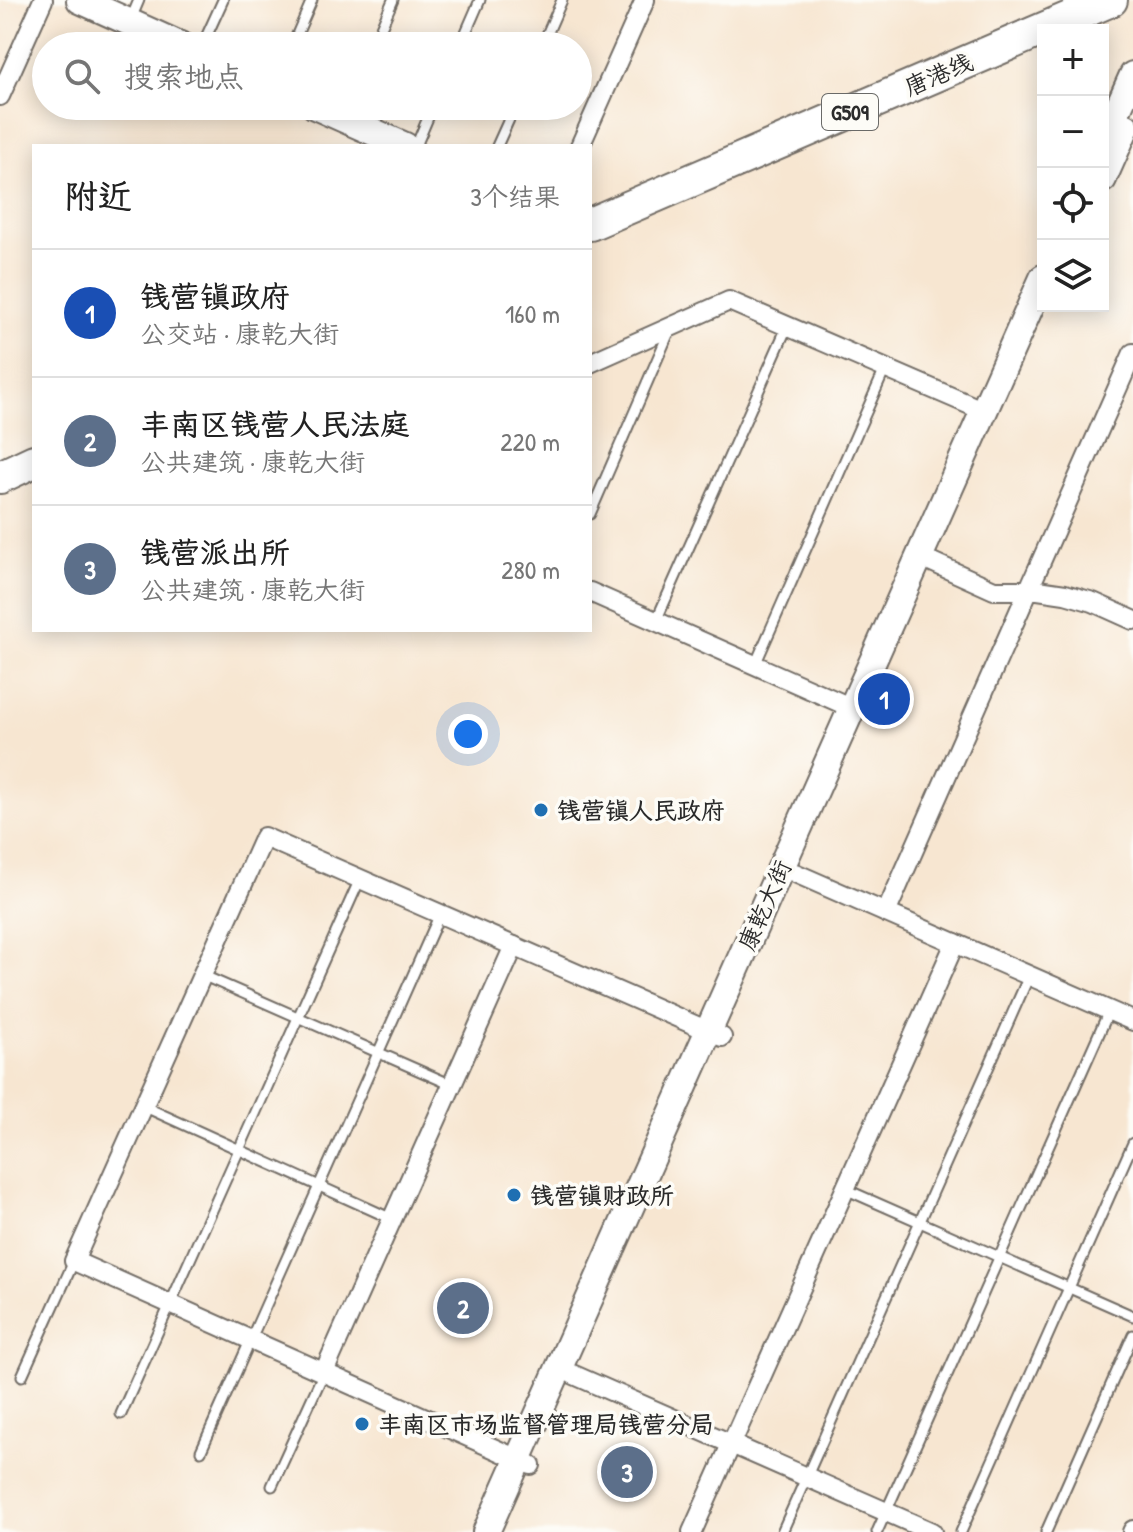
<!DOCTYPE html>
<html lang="zh">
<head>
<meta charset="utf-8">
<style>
  :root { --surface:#fff; --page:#f2f2f2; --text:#222; --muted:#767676; --line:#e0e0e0; --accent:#1f6fb2 }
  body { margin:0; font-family:"Patrick Hand","LXGW WenKai TC",sans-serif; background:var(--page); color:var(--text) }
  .controls { position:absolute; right:24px; top:24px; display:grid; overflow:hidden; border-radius:0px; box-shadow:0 4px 20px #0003 }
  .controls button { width:72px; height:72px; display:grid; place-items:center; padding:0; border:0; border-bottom:2px solid var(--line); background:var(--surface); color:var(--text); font:40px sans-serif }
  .you { position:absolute; left:468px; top:734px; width:28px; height:28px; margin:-20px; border:6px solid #fff; border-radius:50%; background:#1a73e8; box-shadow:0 0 0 12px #1a73e833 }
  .badge { display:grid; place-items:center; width:52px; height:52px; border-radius:50%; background:var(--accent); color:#fff; font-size:26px; font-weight:700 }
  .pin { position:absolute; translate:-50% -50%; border:4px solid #fff; box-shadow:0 2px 8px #0006 }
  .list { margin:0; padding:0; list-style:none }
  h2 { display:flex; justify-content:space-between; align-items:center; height:104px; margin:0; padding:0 32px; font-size:34px }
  h2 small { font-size:26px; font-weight:400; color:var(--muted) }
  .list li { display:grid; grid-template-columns:52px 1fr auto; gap:24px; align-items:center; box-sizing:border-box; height:128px; padding:0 32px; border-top:2px solid var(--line) }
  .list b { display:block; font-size:30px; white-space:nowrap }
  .list p { margin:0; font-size:26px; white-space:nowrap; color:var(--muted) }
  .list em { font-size:26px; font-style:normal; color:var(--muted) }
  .icon { flex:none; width:44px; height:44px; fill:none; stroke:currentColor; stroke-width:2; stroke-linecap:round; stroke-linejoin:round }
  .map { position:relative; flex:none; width:1133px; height:1532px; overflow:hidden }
  .search { position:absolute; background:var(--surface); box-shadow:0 4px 20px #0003; left:32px; top:32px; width:560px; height:88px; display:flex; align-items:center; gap:20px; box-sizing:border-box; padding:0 28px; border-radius:44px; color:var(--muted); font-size:30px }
  .panel { position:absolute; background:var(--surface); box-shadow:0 4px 20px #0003; left:32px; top:144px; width:560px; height:488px; border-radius:0px }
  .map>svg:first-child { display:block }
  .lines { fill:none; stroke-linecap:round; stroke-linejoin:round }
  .lane-casing { stroke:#726c65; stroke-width:13 }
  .street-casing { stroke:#726c65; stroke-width:22 }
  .secondary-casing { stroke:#726c65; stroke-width:30 }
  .highway-casing { stroke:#726c65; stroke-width:36 }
  .lane { stroke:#fff; stroke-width:9 }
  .street { stroke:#fff; stroke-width:18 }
  .secondary { stroke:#fff; stroke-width:26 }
  .highway { stroke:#fff; stroke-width:32 }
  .poi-dot { fill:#1f6fb2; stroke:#fdfcf7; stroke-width:3 }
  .labels { text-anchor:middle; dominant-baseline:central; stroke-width:7; stroke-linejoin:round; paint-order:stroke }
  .shield { fill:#fdfcf7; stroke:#6a6a68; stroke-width:2 }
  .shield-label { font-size:22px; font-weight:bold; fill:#2b2b2b }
  .street-label { font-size:24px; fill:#2b2b2b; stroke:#fdfcf7 }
  .poi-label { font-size:24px; font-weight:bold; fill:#2b2b2b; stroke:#fdfcf7; text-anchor:start }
</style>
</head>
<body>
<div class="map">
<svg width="1133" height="1532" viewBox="0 0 1133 1532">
  <rect width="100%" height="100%" fill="#fdfcf7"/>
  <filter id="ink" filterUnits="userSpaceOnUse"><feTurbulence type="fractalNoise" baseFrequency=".0125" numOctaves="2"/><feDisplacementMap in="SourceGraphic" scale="16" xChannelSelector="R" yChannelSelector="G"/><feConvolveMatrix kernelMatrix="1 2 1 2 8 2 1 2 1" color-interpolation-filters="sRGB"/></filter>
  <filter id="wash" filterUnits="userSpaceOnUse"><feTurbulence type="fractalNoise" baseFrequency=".006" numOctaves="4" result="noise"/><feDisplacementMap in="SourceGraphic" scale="32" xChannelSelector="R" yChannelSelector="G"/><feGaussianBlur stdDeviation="1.8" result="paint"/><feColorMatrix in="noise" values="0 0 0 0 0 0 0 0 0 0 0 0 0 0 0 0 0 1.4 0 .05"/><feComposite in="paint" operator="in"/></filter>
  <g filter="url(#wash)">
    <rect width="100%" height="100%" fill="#f7e6d1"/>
  </g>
  <g filter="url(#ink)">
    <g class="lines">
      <defs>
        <g id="lane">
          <polyline points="131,19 139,0"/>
          <polyline points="202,46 223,0"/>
          <polyline points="292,46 312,0"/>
          <polyline points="373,46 393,0"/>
          <polyline points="460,46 480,0"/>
          <polyline points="542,46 562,0"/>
          <polyline points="416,146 433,106"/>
          <polyline points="497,146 515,106"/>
          <polyline points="590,514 670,330"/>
          <polyline points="656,621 787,327"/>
          <polyline points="755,665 885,369"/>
          <polyline points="202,975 452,1085"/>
          <polyline points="143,1106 392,1219"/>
          <polyline points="845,1189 1133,1316"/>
          <polyline points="22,1376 74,1261"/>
          <polyline points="121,1414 360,879"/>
          <polyline points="201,1451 440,914"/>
          <polyline points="272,1486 324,1372"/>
          <polyline points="782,1532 1029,976"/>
          <polyline points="877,1532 1109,1011"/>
          <polyline points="961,1532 1133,1143"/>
          <polyline points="1046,1532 1133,1335"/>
        </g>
        <g id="street">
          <polyline points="0,96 43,0"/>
          <polyline points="580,146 645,0"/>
          <polyline points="590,363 729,301 984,411"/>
          <polyline points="932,562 994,590 1038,590 1065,594 1093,602 1133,620"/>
          <polyline points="590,592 852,708"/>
          <polyline points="795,873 1133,1021"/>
          <polyline points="886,913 1133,353"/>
          <polyline points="324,1372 514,946"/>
          <polyline points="572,1374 932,1532"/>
          <polyline points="531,1465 74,1261 264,837 722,1037"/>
          <polyline points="692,1532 955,943"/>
          <polyline points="1132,1532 1133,1530"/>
        </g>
        <g id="secondary">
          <polyline points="80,0 182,46"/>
          <polyline points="315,106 405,146"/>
          <polyline points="1103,142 1133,75"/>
          <polyline points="1103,179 1126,127"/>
          <polyline points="486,1532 1043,278"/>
        </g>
        <g id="highway">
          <polyline points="590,224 1111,0"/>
          <polyline points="0,477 34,461"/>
        </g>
      </defs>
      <use href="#lane" class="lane-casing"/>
      <use href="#street" class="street-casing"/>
      <use href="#secondary" class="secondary-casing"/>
      <use href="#highway" class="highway-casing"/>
      <use href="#lane" class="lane"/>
      <use href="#street" class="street"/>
      <use href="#secondary" class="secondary"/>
      <use href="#highway" class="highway"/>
    </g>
  </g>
  <g class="poi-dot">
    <circle cx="541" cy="810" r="8"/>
    <circle cx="514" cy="1195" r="8"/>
    <circle cx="362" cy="1424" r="8"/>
  </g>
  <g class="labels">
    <rect class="shield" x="822" y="94" width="56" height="36" rx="6"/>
    <g class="shield-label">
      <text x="850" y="112">G509</text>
    </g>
    <g class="street-label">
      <text transform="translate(938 74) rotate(-23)">唐港线</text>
      <text transform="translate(764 905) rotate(-66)">康乾大街</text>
    </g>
    <g class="poi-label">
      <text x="557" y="810">钱营镇人民政府</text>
      <text x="530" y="1195">钱营镇财政所</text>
      <text x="378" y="1424">丰南区市场监督管理局钱营分局</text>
    </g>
  </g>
</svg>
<div class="controls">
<button>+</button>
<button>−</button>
<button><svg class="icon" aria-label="locate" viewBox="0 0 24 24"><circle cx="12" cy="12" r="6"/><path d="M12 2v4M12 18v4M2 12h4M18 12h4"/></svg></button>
<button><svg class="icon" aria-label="layers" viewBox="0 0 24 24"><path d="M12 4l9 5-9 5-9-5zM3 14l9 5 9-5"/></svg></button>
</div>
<div class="you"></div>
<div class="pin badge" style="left:884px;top:699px;background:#1a4fb4">1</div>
<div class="pin badge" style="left:463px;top:1308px;background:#5c6f8a">2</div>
<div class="pin badge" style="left:627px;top:1472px;background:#5c6f8a">3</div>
<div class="search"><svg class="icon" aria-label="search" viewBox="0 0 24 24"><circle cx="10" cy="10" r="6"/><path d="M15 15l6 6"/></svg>搜索地点</div>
<section class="panel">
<h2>附近<small>3个结果</small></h2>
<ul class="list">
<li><span class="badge" style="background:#1a4fb4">1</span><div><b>钱营镇政府</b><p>公交站 · 康乾大街</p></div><em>160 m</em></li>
<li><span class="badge" style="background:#5c6f8a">2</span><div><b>丰南区钱营人民法庭</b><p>公共建筑 · 康乾大街</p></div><em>220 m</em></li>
<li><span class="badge" style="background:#5c6f8a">3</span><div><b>钱营派出所</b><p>公共建筑 · 康乾大街</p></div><em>280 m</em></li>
</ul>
</section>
</div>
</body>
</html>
